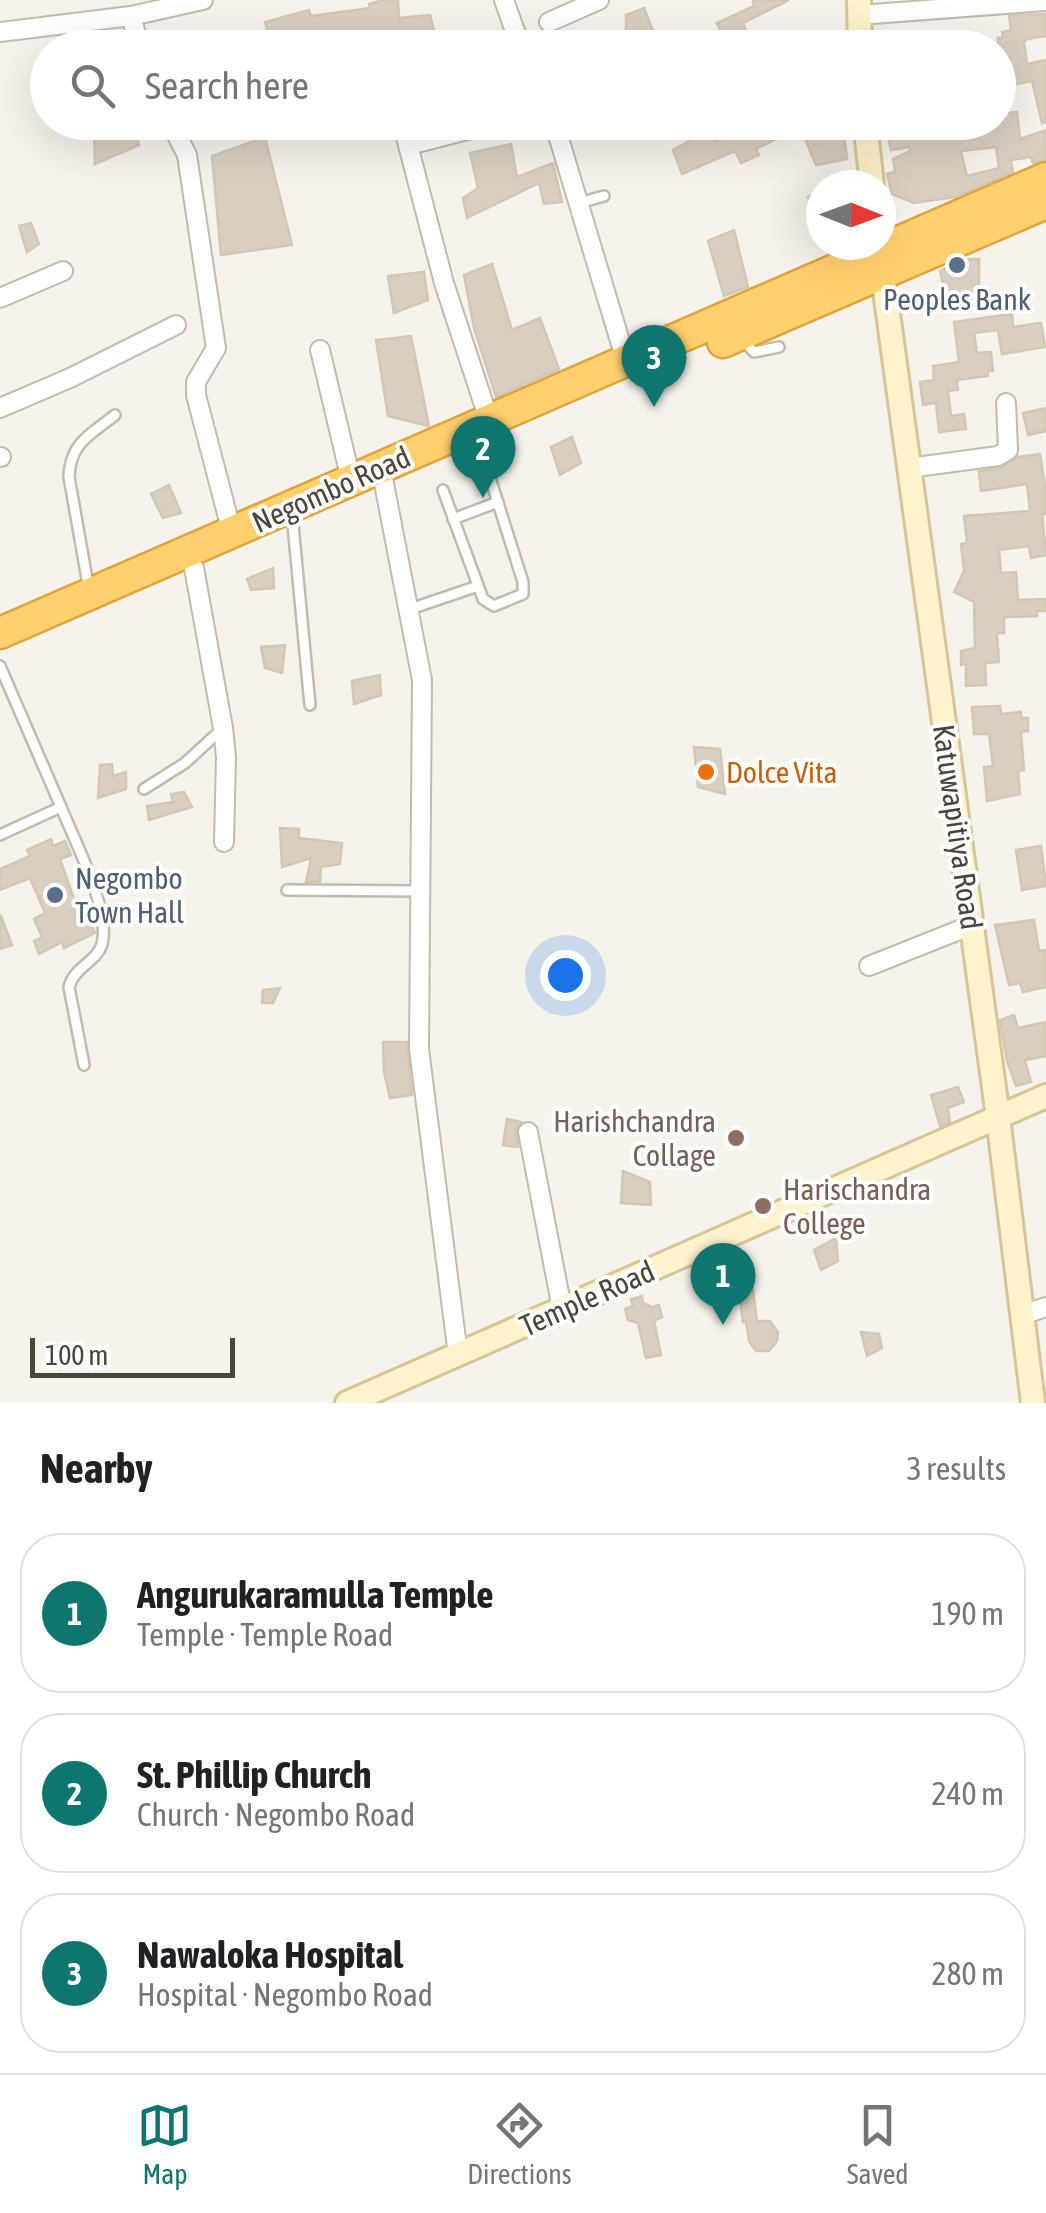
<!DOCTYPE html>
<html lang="en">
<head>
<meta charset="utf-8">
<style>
  :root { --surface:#fff; --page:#f6f6f6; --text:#202124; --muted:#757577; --line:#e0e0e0; --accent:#0f766e }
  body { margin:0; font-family:"Asap Condensed",sans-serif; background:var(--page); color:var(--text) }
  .compass { position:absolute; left:806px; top:170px; width:90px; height:90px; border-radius:50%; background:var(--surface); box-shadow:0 10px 40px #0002; rotate:91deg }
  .scale { position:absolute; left:30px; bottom:25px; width:205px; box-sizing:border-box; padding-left:10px; border:5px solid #4b4439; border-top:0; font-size:28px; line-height:35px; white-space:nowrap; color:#4b4439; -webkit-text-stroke:8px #fff; paint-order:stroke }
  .you { position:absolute; left:565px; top:975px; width:35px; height:35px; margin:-25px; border:8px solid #fff; border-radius:50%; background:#1a73e8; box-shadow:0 0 0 15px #1a73e833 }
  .badge { display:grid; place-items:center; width:65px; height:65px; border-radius:50%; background:var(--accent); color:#fff; font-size:32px; font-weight:700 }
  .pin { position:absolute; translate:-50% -82px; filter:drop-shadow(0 2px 5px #0008) }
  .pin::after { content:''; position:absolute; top:52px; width:35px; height:30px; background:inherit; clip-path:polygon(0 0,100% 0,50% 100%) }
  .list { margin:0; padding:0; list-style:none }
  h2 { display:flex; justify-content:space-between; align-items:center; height:130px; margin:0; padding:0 40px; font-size:42px }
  h2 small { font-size:32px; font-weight:400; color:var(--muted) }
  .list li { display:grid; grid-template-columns:65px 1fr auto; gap:30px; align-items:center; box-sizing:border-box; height:160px; margin:0 20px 20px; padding:0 20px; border:2px solid var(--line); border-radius:40px }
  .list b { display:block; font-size:38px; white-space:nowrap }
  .list p { margin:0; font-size:32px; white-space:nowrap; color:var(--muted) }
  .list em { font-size:32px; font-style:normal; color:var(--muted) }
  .icon { flex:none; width:55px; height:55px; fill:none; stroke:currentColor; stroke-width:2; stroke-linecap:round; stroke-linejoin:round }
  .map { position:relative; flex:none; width:1046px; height:1403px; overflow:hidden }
  .search { position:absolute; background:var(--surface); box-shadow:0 10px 40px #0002; left:30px; right:30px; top:30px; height:110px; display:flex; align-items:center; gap:25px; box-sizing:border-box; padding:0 35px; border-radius:55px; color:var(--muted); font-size:38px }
  .sheet { height:670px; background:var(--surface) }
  nav { display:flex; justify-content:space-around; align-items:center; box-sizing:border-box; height:140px; border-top:2px solid var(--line); background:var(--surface); font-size:28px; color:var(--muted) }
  nav a { display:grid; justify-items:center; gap:5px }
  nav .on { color:var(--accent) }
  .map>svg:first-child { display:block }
  .building { fill:#d8cfc1; stroke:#d3c7b4; stroke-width:2.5; fill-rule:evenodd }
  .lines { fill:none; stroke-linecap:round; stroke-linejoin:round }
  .lane-casing { stroke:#c2bbae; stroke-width:14 }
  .street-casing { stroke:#c2bbae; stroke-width:22 }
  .secondary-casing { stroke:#d6c79b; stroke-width:28 }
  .highway-casing { stroke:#e0a43c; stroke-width:35 }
  .lane { stroke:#fff; stroke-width:9 }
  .street { stroke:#fff; stroke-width:18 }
  .secondary { stroke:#fff3cd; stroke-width:22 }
  .highway { stroke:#ffcf6e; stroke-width:30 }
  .service-dot { fill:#5c6f8a; stroke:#fff; stroke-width:4 }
  .food-dot { fill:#e8710a; stroke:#fff; stroke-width:4 }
  .education-dot { fill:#8d6e63; stroke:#fff; stroke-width:4 }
  .labels { text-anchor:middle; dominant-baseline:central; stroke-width:8; stroke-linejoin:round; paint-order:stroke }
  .service-label { font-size:30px; fill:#4e5e75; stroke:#fff }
  .street-label { font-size:30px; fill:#4b4439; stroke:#fff }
  .food-label { font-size:30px; fill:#c56008; stroke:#fff; text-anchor:start }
  .education-label { font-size:30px; fill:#785e54; stroke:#fff; text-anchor:end }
</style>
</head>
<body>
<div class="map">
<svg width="1046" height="1403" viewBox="0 0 1046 1403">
  <rect width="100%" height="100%" fill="#f6f3ec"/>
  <g class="building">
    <polygon points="383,0 398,0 399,18 430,15 436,38 415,43 414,37 401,48 380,48 376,32 309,48 273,48 265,22 309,10 311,16 370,8 369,4"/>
    <polygon points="753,0 789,0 743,23 754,48 728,48 717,23 754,6"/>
    <polygon points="644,8 656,38 626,45 626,15"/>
    <polygon points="1046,14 1046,36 1027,39 1024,42 1027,64 1046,60 1046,122 1042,123 1032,81 998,88 998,38 1003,38 1002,32 1011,30 1009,16"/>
    <polygon points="823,33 827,48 790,48 790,47"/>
    <path d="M1017,112L1020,139L1046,130V160L1033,163L1031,157L1011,160L1013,172L955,197L914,203L892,194L887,174L895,172L893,159L910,151L909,147L891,150L888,137L883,138L881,122H1002L1001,114ZM996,147L999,168L967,176L961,151Z"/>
    <polygon points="122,122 131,122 139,145 95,164 94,133"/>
    <polygon points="748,122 771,122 776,139 756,149 759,155 741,163 735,151 682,174 673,150 710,129 716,142 749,126"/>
    <polygon points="265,137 292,245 221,255 212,156"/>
    <polygon points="844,137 847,159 816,165 805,139"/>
    <polygon points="511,144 517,177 553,163 562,202 544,204 539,183 467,218 463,198 478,188 470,153"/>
    <polygon points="821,191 821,227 808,197"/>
    <polygon points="31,223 39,244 27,252 19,226"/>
    <polygon points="734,230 748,287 724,296 708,241"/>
    <polygon points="963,259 979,259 979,298 947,301 940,271"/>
    <polygon points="492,264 512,330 540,318 559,369 496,397 474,328 464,275"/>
    <polygon points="424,272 428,300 394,313 388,276"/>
    <polygon points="1012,314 1013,327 1041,323 1045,347 1002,354 998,330 974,333 977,353 991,352 993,371 988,371 988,376 957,380 958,390 948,391 951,416 964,414 966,429 939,432 936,403 923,405 920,382 934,380 933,366 959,362 954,322"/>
    <polygon points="411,336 429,426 428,426 388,416 376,340"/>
    <polygon points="1046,408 1046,431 1028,435 1023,413"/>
    <polygon points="572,437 581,463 560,475 551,447"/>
    <polygon points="1040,454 1046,494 1046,514 1042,514 1046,555 1031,558 1029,546 999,550 1001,573 1016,572 1018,600 1046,599 1046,611 1037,611 1037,616 1004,617 1004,633 997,633 999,662 985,663 986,685 966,686 966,664 961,665 961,651 975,648 974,602 954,592 964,571 961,544 967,543 964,516 1030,511 1027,484 981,491 979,471 1000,468 1018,457"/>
    <polygon points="169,485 181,513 163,518 151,494"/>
    <polygon points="273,568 274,588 251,590 247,579"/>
    <polygon points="285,645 282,673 265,668 261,647"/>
    <polygon points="380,675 381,695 354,704 352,681"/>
    <polygon points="1000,706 1001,714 1021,712 1021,718 1028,718 1028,731 1021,732 1024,770 1018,771 1020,794 987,801 984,767 993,766 989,734 974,734 972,707"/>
    <polygon points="694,747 720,749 725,794 698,787"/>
    <polygon points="112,764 113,776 126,772 126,789 98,798 100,765"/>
    <polygon points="184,792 192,807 149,820 147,806 173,802 171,794"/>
    <polygon points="280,828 299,829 299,838 342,843 340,864 321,867 320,882 306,882 311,858 282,867"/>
    <polygon points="51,839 53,846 65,841 71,855 60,859 75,902 82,900 95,933 64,948 62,942 39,954 34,941 42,937 34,919 45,913 30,878 0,890 0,869 30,856 27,850"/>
    <polygon points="1041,846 1046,886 1022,890 1016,850"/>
    <polygon points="1,916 12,945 0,949 0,917"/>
    <polygon points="1034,920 1039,951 1046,950 1046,987 1023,992 1020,983 1009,985 995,925"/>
    <polygon points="280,988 273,1003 262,1003 263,990"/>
    <polygon points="1014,1015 1018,1028 1046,1022 1046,1056 1025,1060 1031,1082 1016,1086 1007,1061 1000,1020"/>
    <polygon points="383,1042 407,1042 412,1095 390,1098 384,1072"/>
    <polygon points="958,1087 964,1102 948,1108 950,1122 940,1126 931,1095"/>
    <polygon points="507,1119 521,1122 516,1129 518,1147 503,1145"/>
    <polygon points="623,1171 650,1182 651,1205 621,1203"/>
    <polygon points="836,1238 838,1261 821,1270 814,1250"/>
    <polygon points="752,1282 757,1321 770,1321 778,1332 777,1341 769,1351 756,1351 749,1341 746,1322 743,1322 738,1284"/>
    <polygon points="642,1296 643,1303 652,1307 659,1305 662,1317 654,1321 661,1355 646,1358 638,1323 628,1320 625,1309 633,1306 631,1299"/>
    <polygon points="861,1332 879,1334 882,1348 867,1356"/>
  </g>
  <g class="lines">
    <defs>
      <g id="lane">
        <polyline points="579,203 604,196"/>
        <polyline points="744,341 754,352 779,347"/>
        <polyline points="443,490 483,599 494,606 523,594 523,582 479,443"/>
        <polyline points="453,519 498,502"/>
        <polyline points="293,525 310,705"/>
        <path d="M89,590L69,477C70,443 90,435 115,415"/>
        <polyline points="410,609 478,586"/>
        <polyline points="0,666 61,807 0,835"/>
        <polyline points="144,789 185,763 221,730"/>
        <path d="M61,807C74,840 111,910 102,944C97,962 74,967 69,987L84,1065"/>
        <polyline points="287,890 419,891"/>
      </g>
      <g id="street">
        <polyline points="504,0 521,48"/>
        <polyline points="859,15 1046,1"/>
        <polyline points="131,16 140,48"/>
        <polyline points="549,22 599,0"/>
        <polyline points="0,32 131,16 203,0"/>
        <polyline points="170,122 187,155 216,348 196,382 196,395 232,533"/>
        <polyline points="402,122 444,283 489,420"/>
        <polyline points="554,122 626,361"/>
        <polyline points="409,145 498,122"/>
        <polyline points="0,298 63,271"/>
        <polyline points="320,350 351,480"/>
        <polyline points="0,408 70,378 176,325"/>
        <polyline points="0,457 1,457"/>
        <polyline points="381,468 422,680 419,1049 458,1355"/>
        <polyline points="909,468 998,456 1008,450 1006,403"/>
        <polyline points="194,568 223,728 226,757 224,842"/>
        <polyline points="869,966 972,925"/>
        <polyline points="528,1132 562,1309"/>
        <polyline points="1022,1315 1046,1307"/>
      </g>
      <g id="secondary">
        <polyline points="859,0 860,48"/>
        <polyline points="865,122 872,185"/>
        <polyline points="881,262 998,1117 1033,1403"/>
        <polyline points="347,1403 1046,1096"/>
      </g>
      <g id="highway">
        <polyline points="723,342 1046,203"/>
        <polyline points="0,633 1046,178"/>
      </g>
    </defs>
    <use href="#lane" class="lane-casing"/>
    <use href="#street" class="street-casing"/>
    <use href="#secondary" class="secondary-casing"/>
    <use href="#highway" class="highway-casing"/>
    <use href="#lane" class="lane"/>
    <use href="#street" class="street"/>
    <use href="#secondary" class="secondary"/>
    <use href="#highway" class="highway"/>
  </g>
  <g class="service-dot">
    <circle cx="957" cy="265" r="10"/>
    <circle cx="55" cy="895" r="10"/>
  </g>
  <circle class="food-dot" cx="706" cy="772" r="10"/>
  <g class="education-dot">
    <circle cx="736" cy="1138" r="10"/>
    <circle cx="763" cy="1206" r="10"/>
  </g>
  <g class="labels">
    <g class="service-label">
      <text x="957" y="299">Peoples Bank</text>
      <text x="75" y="878" text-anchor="start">Negombo<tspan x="75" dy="34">Town Hall</tspan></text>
    </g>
    <g class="street-label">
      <text transform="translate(331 489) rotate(-24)">Negombo Road</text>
      <text transform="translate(958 827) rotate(82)">Katuwapitiya Road</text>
      <text transform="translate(587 1298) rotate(-24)">Temple Road</text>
    </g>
    <g class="food-label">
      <text x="726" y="772">Dolce Vita</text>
    </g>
    <g class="education-label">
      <text x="716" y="1121">Harishchandra<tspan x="716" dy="34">Collage</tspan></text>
      <text x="783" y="1189" text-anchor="start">Harischandra<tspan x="783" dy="34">College</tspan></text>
    </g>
  </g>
</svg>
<svg class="compass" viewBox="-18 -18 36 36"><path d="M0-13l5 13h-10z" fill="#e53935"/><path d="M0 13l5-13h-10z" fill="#757577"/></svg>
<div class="scale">100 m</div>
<div class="you"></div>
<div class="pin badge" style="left:723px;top:1325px">1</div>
<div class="pin badge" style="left:483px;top:498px">2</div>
<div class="pin badge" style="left:654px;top:407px">3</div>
<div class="search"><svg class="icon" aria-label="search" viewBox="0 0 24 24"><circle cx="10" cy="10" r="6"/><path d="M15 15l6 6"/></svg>Search here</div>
</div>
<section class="sheet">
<h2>Nearby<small>3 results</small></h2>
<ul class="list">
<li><span class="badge">1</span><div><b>Angurukaramulla Temple</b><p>Temple · Temple Road</p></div><em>190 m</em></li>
<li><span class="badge">2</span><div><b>St. Phillip Church</b><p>Church · Negombo Road</p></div><em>240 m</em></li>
<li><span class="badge">3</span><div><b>Nawaloka Hospital</b><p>Hospital · Negombo Road</p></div><em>280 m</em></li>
</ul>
</section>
<nav>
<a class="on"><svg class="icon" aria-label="map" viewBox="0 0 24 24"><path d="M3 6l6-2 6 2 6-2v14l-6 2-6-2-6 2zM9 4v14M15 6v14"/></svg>Map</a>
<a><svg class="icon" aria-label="directions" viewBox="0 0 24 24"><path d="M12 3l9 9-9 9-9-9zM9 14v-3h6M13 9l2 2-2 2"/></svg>Directions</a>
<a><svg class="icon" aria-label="saved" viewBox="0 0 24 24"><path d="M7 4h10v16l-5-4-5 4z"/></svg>Saved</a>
</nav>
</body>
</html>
